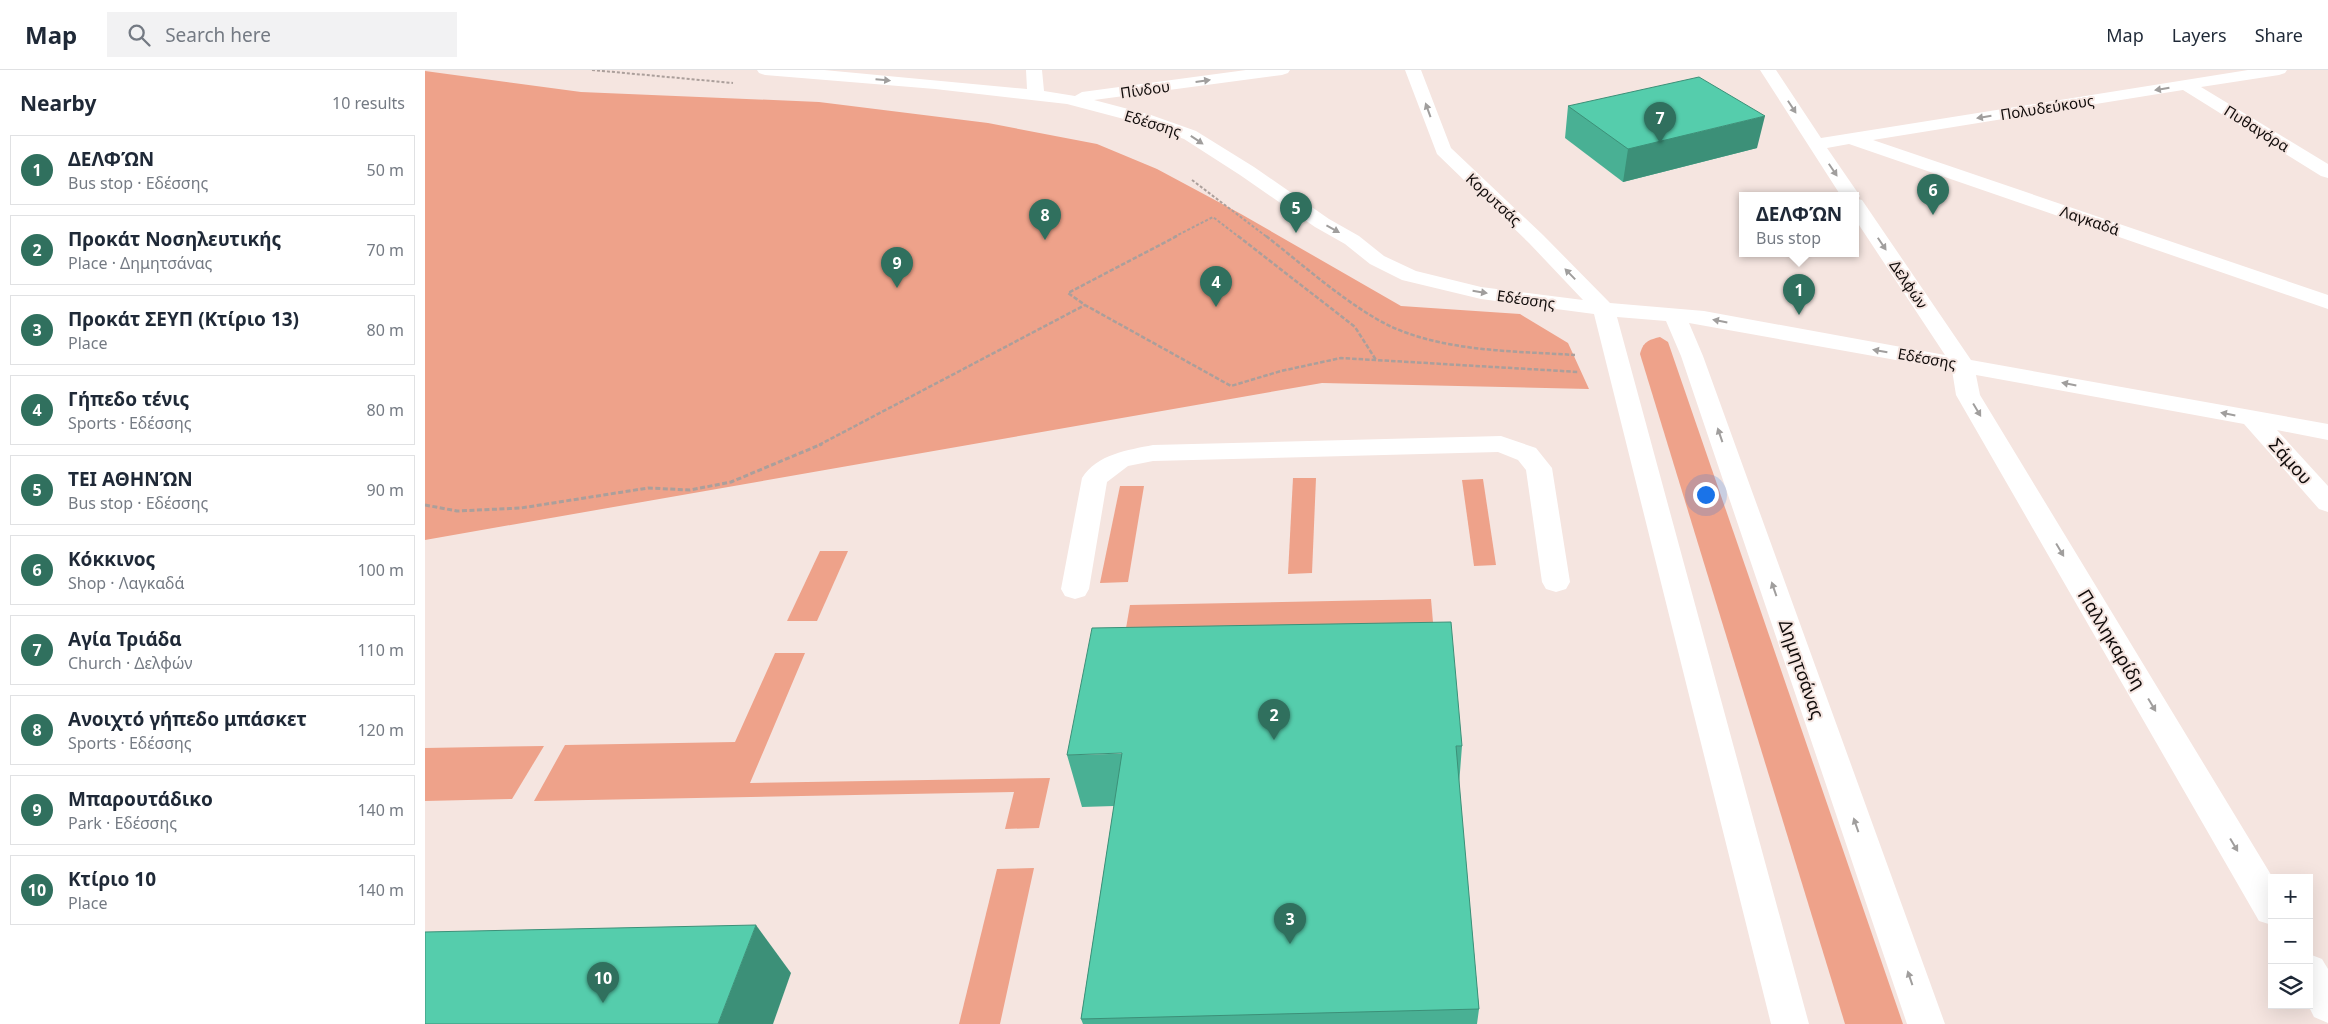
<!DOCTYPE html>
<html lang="en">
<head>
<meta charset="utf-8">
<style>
  :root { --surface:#fff; --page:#f2f2f3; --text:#1f2937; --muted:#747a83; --line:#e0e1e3; --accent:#30705e }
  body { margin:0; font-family:"Noto Sans",sans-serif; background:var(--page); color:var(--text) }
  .controls { position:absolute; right:15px; bottom:15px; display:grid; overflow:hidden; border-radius:0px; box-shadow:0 5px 20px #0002 }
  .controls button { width:45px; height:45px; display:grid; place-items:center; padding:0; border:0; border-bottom:1px solid var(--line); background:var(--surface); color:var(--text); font:25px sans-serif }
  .you { position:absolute; left:1280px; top:424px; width:18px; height:18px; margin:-12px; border:4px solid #fff; border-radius:50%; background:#1a73e8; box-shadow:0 0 0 8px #1a73e833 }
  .badge { display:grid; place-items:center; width:32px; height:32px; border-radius:50%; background:var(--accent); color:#fff; font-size:16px; font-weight:700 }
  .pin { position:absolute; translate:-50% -41px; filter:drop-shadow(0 1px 2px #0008) }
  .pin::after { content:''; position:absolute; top:26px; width:18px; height:15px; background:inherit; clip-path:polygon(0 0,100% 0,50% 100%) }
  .popup { position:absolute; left:1314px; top:122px; width:120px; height:65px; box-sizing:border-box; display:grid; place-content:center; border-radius:0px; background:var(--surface); filter:drop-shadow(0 1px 4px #0005); font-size:16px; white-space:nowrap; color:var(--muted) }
  .popup b { font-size:19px; color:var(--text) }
  .popup::after { content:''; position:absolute; left:50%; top:100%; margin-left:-10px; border:10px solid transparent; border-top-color:var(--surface) }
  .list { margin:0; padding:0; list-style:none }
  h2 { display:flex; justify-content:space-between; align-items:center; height:65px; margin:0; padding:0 20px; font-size:21px }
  h2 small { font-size:16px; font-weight:400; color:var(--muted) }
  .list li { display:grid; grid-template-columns:32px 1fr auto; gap:15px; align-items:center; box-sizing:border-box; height:70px; margin:0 10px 10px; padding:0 10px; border:1px solid var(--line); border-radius:0px }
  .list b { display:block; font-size:19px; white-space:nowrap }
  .list p { margin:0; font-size:16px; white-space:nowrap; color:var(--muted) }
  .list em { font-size:16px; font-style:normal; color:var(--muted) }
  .icon { flex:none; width:28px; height:28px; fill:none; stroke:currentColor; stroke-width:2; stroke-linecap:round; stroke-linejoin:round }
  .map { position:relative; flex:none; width:1903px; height:954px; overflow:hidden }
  header { display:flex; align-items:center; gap:30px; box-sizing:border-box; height:70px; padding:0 25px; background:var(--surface); border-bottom:1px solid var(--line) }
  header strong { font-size:24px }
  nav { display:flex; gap:28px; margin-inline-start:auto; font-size:18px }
  .search { width:350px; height:45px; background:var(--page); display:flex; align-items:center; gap:12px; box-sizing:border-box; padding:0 18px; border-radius:0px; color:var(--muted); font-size:19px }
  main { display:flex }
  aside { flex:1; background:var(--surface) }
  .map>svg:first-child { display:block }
  .green { fill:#eea28a }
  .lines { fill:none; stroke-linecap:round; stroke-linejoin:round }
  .path-far2 { stroke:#ab9f9b; stroke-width:2; stroke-dasharray:3 2; stroke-linecap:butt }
  .path-far1 { stroke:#ab9f9b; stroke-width:2.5; stroke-dasharray:4.5 2; stroke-linecap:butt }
  .path { stroke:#ab9f9b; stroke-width:3; stroke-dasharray:5 2.5; stroke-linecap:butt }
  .minor { fill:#fff; fill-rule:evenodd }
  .wall { fill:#49b094 }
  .shaded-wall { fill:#3c9078 }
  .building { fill:#55cdac; stroke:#3c9078 }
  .oneway { fill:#a09e9d }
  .labels { text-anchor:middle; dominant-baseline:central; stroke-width:4; stroke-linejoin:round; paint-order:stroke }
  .far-street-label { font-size:15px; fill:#110c0b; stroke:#f5e5e0 }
  .street-label { font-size:18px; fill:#110c0b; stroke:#f5e5e0 }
</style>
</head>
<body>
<header>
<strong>Map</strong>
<div class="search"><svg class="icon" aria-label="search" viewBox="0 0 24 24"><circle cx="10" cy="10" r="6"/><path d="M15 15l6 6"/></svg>Search here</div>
<nav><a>Map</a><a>Layers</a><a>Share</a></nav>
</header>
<main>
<aside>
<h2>Nearby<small>10 results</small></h2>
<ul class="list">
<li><span class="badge">1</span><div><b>ΔΕΛΦΏΝ</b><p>Bus stop · Εδέσσης</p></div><em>50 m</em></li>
<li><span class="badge">2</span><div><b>Προκάτ Νοσηλευτικής</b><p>Place · Δημητσάνας</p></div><em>70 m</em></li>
<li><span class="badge">3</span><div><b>Προκάτ ΣΕΥΠ (Κτίριο 13)</b><p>Place</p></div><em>80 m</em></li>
<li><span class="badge">4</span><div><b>Γήπεδο τένις</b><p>Sports · Εδέσσης</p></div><em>80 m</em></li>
<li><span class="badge">5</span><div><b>ΤΕΙ ΑΘΗΝΏΝ</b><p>Bus stop · Εδέσσης</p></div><em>90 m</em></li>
<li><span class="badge">6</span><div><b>Κόκκινος</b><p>Shop · Λαγκαδά</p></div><em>100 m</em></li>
<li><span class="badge">7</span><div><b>Αγία Τριάδα</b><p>Church · Δελφών</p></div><em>110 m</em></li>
<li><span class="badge">8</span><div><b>Ανοιχτό γήπεδο μπάσκετ</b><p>Sports · Εδέσσης</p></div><em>120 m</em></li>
<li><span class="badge">9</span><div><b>Μπαρουτάδικο</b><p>Park · Εδέσσης</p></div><em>140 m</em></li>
<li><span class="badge">10</span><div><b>Κτίριο 10</b><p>Place</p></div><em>140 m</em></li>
</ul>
</aside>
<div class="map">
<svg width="1903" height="954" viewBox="0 0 1903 954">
  <rect width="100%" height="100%" fill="#f5e5e0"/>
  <g class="green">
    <polygon points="0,1 156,22 394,32 563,53 672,74 732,99 816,144 976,236 1095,244 1143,273 1164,319 897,313 0,470"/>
    <path d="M1235,267L1243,272L1478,954H1420L1215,284C1218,272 1223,270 1235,267Z"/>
    <polygon points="868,408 891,408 887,503 863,504"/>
    <polygon points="1058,409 1071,495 1049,496 1037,410"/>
    <polygon points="695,416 719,416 703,512 675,513"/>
    <polygon points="395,481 423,481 392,551 362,551"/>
    <polygon points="1006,529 1011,587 695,593 705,535"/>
    <polygon points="350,583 380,583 325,713 625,708 614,758 580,759 589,722 109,731 140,675 310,672"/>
    <polygon points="119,676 87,729 0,731 0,678"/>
    <polygon points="609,798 575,954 534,954 572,799"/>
  </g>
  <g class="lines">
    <g class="path-far2">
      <polyline points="167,0 308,13"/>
      <polyline points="767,110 842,167"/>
      <polyline points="749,167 788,147 814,167"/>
    </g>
    <g class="path-far1">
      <polyline points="752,166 643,223 660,235 806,316 856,301 916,288 1154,302"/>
      <polyline points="813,166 930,257 951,290"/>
      <path d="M841,166C877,194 926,238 967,257C1023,282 1090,281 1150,285"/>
      <polyline points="394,375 660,235"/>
    </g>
    <polyline class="path" points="0,435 32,441 96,438 223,418 265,420 306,412 397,374"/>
    <g class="minor">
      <polygon points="332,0 399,0 602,19 601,0 617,0 619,21 650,26 657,22 821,0 865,0 863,3 857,5 669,30 726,45 771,61 829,97 904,149 934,166 959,186 991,201 1056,217 1158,230 1104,173 1012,84 980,0 996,0 1026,78 1118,165 1185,233 1279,241 1520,285 1430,149 1430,126 1416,126 1335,0 1351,0 1396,68 1823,0 1862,0 1860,3 1854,5 1776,17 1903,94 1903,108 1896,106 1758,20 1448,70 1903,225 1903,239 1424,74 1402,78 1435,126 1433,129 1437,130 1546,290 1903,354 1903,370 1852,360 1903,416 1903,442 1894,439 1819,354 1551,305 1555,325 1848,808 1847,855 1834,851 1531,325 1527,300 1264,253 1278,286 1520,954 1482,954 1256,286 1241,251 1192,247 1384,954 1346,954 1169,244 1056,229 977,210 945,194 920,174 890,157 815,105 759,69 714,53 642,34 510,19 340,5 334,3"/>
      <path d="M1076,366L1111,378L1127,398L1145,512L1141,519L1131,522L1121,519L1117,512L1101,400L1093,390L1073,382L728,391L703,396L682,412L664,519L660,526L650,529L640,526L636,519L657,408C672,384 703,380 728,375Z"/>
      <polygon points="1884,884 1897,889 1903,899 1903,953 1889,947 1883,935 1884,935"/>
    </g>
  </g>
  <g class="wall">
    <polygon points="1143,36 1332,78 1198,112 1140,68"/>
    <polygon points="1037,676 1034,715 1054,939 1052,954 658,954 656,949 689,736 657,737 642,685"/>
  </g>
  <g class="shaded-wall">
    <polygon points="1340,46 1332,78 1198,112 1203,79"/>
    <polygon points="331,855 366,903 348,954 293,954"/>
  </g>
  <g class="building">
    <polygon points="1274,7 1340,46 1203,79 1143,36"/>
    <polygon points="1026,552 1037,676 1031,676 1054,939 656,949 697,683 642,685 667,558"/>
    <polygon points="331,855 293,954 0,954 0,862"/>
  </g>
  <defs><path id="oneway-solid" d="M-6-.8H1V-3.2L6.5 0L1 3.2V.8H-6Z" transform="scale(1.25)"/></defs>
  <g class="oneway">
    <use href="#oneway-solid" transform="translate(458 10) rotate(5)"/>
    <use href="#oneway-solid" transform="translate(778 11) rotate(-8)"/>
    <use href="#oneway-solid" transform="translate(1737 19) rotate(171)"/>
    <use href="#oneway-solid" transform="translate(1367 37) rotate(57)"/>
    <use href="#oneway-solid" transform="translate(1003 40) rotate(-110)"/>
    <use href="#oneway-solid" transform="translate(1559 47) rotate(171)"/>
    <use href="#oneway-solid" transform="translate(772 70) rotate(34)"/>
    <use href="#oneway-solid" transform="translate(1408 100) rotate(56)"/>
    <use href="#oneway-solid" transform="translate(908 159) rotate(29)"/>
    <use href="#oneway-solid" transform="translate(1457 174) rotate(56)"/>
    <use href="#oneway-solid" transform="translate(1145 204) rotate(-134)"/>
    <use href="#oneway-solid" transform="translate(1055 222) rotate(9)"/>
    <use href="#oneway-solid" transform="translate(1295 251) rotate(-169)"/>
    <use href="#oneway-solid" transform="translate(1455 281) rotate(-170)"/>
    <use href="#oneway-solid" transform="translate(1644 314) rotate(-169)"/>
    <use href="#oneway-solid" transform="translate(1552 340) rotate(59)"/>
    <use href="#oneway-solid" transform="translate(1803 344) rotate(-169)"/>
    <use href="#oneway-solid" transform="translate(1295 365) rotate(-109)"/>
    <use href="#oneway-solid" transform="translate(1635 480) rotate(59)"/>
    <use href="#oneway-solid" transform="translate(1349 519) rotate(-109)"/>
    <use href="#oneway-solid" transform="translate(1727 635) rotate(59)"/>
    <use href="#oneway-solid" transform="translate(1431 755) rotate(-109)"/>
    <use href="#oneway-solid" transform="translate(1809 775) rotate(59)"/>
    <use href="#oneway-solid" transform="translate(1485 908) rotate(-109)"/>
  </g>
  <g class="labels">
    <g class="far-street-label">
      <text transform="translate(720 19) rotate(-8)">Πίνδου</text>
      <text transform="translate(1622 37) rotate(-9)">Πολυδεύκους</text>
      <text transform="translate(728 53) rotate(17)">Εδέσσης</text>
      <text transform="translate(1832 58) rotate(32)">Πυθαγόρα</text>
      <text transform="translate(1069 129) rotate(43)">Κορυτσάς</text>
      <text transform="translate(1665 150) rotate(19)">Λαγκαδά</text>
      <text transform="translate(1484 214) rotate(56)">Δελφών</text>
      <text transform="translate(1101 229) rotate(8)">Εδέσσης</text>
      <text transform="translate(1502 288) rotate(10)">Εδέσσης</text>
    </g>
    <g class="street-label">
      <text transform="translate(1866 391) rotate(48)">Σάμου</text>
      <text transform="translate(1687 569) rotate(59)">Παλληκαρίδη</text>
      <text transform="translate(1377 599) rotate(71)">Δημητσάνας</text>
    </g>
  </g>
</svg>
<div class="controls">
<button>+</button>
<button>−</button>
<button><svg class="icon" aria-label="layers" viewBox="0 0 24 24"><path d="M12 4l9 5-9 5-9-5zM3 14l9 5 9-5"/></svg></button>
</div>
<div class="you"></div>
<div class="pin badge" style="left:1374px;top:245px">1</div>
<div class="popup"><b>ΔΕΛΦΏΝ</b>Bus stop</div>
<div class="pin badge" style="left:849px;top:670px">2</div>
<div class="pin badge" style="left:865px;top:874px">3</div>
<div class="pin badge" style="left:791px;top:237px">4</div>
<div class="pin badge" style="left:871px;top:163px">5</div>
<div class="pin badge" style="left:1508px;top:145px">6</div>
<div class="pin badge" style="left:1235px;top:73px">7</div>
<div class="pin badge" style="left:620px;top:170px">8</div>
<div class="pin badge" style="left:472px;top:218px">9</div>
<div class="pin badge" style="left:178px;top:933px">10</div>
</div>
</main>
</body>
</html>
